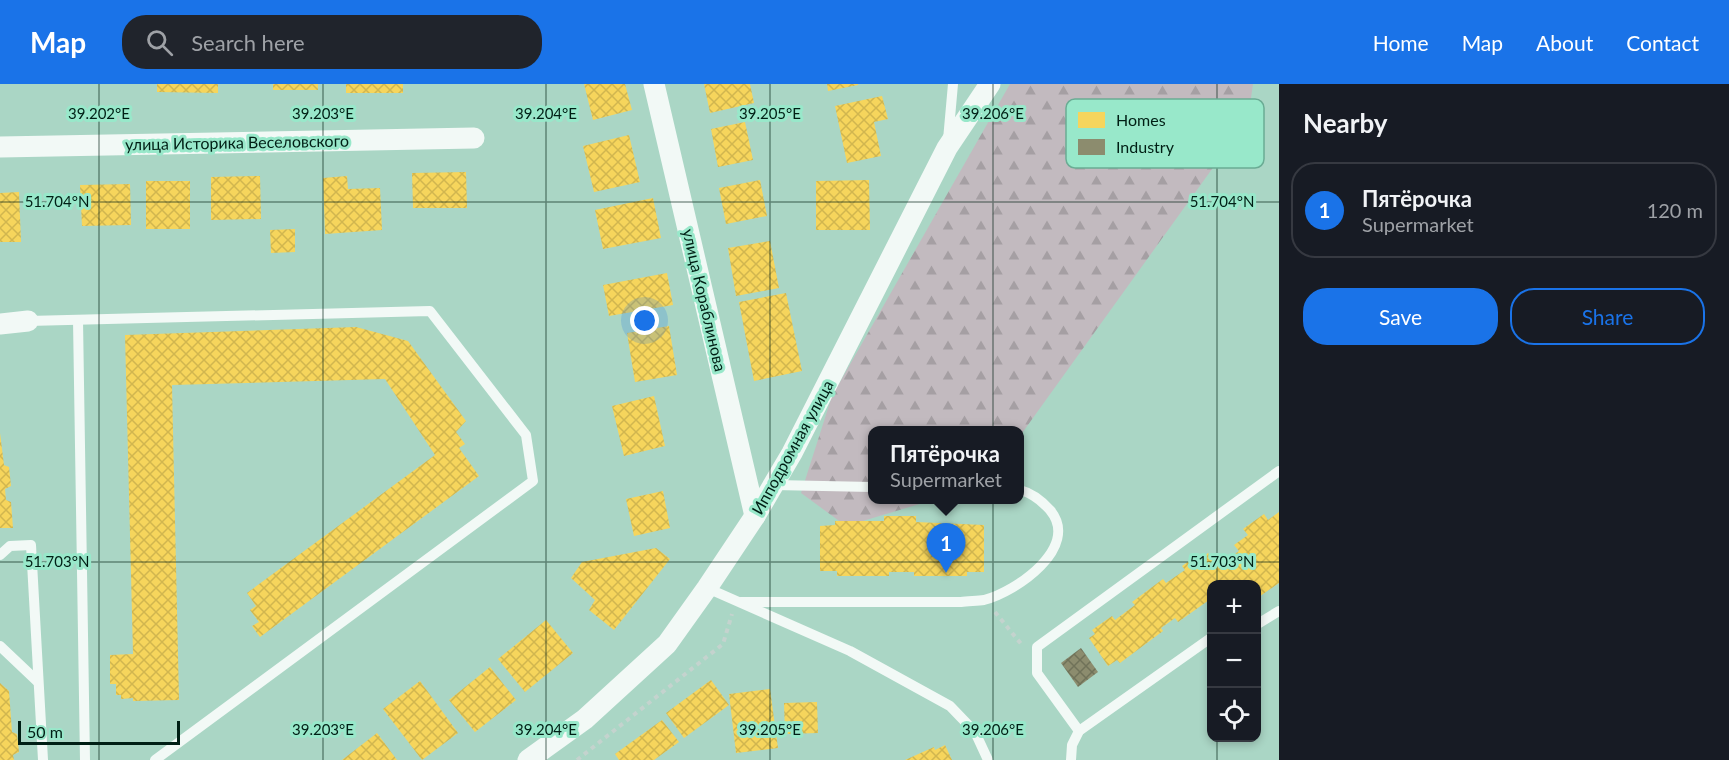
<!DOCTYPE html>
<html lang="en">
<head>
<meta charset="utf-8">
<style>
  :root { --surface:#171b24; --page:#20242c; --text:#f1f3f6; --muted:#9ea1a6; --line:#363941; --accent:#1a73e8 }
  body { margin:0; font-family:Lato,sans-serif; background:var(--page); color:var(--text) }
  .controls { position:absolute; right:18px; bottom:18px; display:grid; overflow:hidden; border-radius:12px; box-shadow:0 3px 9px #0003 }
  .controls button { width:54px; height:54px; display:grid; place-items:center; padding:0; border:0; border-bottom:2px solid var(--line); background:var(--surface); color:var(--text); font:30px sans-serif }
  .scale { position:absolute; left:18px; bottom:15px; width:162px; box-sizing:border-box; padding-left:6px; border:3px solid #001f15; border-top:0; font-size:16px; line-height:21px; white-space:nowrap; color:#001f15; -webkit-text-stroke:4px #98e8ca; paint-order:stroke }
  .you { position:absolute; left:645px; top:237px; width:21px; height:21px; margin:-15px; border:4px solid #fff; border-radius:50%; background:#1a73e8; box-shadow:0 0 0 9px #1a73e833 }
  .badge { display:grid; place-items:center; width:39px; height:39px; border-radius:50%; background:var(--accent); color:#fff; font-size:20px; font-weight:700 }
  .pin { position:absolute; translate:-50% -50px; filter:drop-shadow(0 2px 3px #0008) }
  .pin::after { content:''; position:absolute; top:32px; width:21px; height:18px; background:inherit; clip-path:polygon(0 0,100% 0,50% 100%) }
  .popup { position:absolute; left:868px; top:342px; width:156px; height:78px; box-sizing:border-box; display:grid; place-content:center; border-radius:12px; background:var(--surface); filter:drop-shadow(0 2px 4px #0005); font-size:20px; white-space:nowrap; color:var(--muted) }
  .popup b { font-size:22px; color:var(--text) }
  .popup::after { content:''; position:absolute; left:50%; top:100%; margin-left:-12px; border:12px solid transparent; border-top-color:var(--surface) }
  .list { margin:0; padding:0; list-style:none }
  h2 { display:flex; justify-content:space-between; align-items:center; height:78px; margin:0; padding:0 24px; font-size:26px }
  h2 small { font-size:20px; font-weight:400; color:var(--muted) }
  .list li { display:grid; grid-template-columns:39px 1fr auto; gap:18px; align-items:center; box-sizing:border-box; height:96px; margin:0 12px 12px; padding:0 12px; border:2px solid var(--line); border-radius:24px }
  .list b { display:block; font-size:22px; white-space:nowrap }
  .list p { margin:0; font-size:20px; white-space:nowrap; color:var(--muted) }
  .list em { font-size:20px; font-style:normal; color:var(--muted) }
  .actions { display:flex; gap:12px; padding:18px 24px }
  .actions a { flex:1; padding:14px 0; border:2px solid var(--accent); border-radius:24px; text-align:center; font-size:21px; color:var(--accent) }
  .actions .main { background:var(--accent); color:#fff }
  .icon { flex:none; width:33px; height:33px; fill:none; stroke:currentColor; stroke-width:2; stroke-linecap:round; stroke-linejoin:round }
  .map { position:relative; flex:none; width:1279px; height:676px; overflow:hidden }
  header { display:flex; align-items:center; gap:36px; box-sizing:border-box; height:84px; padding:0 30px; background:var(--accent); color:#fff }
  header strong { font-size:28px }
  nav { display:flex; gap:33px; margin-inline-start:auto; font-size:21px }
  .search { width:420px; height:54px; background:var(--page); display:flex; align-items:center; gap:15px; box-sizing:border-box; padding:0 21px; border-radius:24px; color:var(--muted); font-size:22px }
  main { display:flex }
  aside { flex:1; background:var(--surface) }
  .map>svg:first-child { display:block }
  .forest { fill:url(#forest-firs) }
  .homes { fill:url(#homes-cross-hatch) }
  .industry { fill:url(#industry-cross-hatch) }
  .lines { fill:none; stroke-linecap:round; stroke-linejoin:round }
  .path { stroke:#c4d3ce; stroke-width:4; stroke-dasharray:4.5 4.5; stroke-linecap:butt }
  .lane { stroke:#f2f9f6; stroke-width:10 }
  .street { stroke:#f2f9f6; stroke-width:21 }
  .ticks { fill:none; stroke:#001f15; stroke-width:1.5; stroke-opacity:0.45 }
  .labels { text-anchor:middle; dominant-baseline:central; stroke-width:6; stroke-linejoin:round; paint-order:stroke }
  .street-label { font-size:16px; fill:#001f15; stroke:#98e8ca }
  .key { fill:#98e8ca; stroke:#6aac94; stroke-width:1.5 }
  .key-label { font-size:16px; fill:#001f15 }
  .ticks-label { font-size:15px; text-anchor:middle; fill:#001f15; stroke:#98e8ca; stroke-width:6; stroke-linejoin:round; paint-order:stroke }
</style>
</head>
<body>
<header>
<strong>Map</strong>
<div class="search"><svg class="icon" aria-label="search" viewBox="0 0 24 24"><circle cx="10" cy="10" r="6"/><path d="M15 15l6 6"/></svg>Search here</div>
<nav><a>Home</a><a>Map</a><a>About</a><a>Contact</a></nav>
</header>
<main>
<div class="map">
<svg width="1279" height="676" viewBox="0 0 1279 676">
  <defs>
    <pattern id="forest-firs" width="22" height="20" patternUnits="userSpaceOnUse" patternTransform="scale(1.5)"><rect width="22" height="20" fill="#c2babf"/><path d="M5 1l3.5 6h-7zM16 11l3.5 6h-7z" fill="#a59fa3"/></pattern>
    <pattern id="homes-cross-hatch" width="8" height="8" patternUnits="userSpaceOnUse" patternTransform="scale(1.5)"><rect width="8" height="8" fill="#f6d55c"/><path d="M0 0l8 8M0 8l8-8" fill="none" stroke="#d1b64f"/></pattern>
    <pattern id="industry-cross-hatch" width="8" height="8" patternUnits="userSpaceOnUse" patternTransform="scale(1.5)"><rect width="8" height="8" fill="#8c8c6e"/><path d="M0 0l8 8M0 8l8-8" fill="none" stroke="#707259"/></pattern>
  </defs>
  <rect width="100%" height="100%" fill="#aad6c5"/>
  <polygon class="forest" points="1010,0 1253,0 1248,35 1020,352 1020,346 872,346 872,416 933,416 846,442 801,409 832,312"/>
  <g class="homes">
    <polygon points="157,0 218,0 218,9 157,8"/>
    <rect x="273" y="0" width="45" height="6"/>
    <rect x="346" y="0" width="57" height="9"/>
    <polygon points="584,0 625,0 632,26 593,36"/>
    <polygon points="704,0 750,0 754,19 710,29"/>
    <polygon points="827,0 858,0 858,1 828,7"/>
    <polygon points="882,12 888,35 874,38 881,72 847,79 835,22"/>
    <polygon points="745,38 753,76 718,83 711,45"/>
    <polygon points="629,51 640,98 594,108 583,62"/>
    <polygon points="466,88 467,124 413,124 412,89"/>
    <polygon points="260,92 261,135 211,136 211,93"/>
    <polygon points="347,92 348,105 380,104 382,146 325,150 323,94"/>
    <polygon points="760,96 767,132 726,140 719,104"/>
    <polygon points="869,96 870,146 816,146 816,97"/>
    <rect x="146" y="97" width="44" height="48"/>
    <polygon points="130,100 131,141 82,142 80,101"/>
    <polygon points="19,108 21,158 0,158 0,109"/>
    <polygon points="653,114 661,154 603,165 595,126"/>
    <polygon points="295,145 295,168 271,169 270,146"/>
    <polygon points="770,157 779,204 736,212 728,164"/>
    <polygon points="667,189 673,221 609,232 603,201"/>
    <polygon points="786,209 802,287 754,297 739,218"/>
    <polygon points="669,242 677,291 635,298 627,249"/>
    <polygon points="356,243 408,257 466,337 456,348 465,360 459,364 479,392 260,553 252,542 259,538 250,526 256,522 247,509 435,371 385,295 172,301 179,616 133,617 133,614 121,615 121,611 116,611 116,600 110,600 110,571 133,570 125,251"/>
    <polygon points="654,312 665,362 624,372 612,322"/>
    <polygon points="0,349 4,381 9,383 11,402 5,405 6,416 11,418 13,444 0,444"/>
    <polygon points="663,407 670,444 634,452 626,415"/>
    <polygon points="1279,428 1279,499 1256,515 1256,500 1231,500 1228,496 1221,500 1212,500 1212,514 1178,538 1175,534 1161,544 1163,547 1120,579 1117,576 1108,582 1089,554 1095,550 1092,546 1112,532 1115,536 1135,521 1132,518 1163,495 1166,499 1185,486 1182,482 1199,470 1202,474 1208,469 1218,482 1239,467 1234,461 1248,451 1243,445 1264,430 1268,436"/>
    <polygon points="884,432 916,432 916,438 984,441 984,488 967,488 967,492 914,492 914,488 889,488 889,492 837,492 837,487 820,487 820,442 835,441 835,437 884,437"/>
    <polygon points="656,464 670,475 614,546 589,526 595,516 571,494 582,478"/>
    <polygon points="546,536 573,569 525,608 498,575"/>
    <polygon points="490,583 516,616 475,648 449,616"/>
    <polygon points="711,596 729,621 684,654 666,629"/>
    <polygon points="420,597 458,649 422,676 383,625"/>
    <polygon points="0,599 9,607 12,648 17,650 19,668 13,671 14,676 0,676"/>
    <polygon points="770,605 778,664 736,669 729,610"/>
    <polygon points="817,618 818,649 785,650 784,619"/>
    <polygon points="662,636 679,658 654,676 619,676 615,670"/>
    <polygon points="377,649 397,676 342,676"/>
    <polygon points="945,661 952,676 905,676 934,663 935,666"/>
  </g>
  <polygon class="industry" points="1081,564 1098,588 1078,603 1061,579"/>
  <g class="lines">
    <g class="path">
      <polyline points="995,528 1022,561"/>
      <polyline points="577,676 723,560 732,530"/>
    </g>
    <g class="lane">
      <polyline points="948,56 953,0"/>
      <polyline points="78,236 85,676"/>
      <polyline points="28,237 430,227 526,351 533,397 155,676"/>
      <polyline points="774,401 872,403"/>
      <polyline points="0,471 10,462 31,461 43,676"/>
      <polyline points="707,504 850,567 950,622 975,648 988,676"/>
      <path d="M741,518H961C968,517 977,517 984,516C1016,508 1081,463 1050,426C1041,416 1032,409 1020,406"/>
      <polyline points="1256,541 1279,527"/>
      <polyline points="0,562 38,598"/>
      <polyline points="1079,647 1037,589 1037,563 1279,387"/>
      <polyline points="1071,676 1072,661 1079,647 1212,553"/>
    </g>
    <g class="street">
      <polyline points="654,0 755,432"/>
      <polyline points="0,63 474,54"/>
      <polyline points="0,240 28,237"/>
      <polyline points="528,676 585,635 667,560 707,504 755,432 792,369 947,64 990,0"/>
    </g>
  </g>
  <path class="ticks" d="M99,0V676M323,0V676M546,0V676M770,0V676M993,0V676M1217,0V500M0,118H1279M0,478H1279M1217,654V676"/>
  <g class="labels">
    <g class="street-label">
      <text transform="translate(237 58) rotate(-1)">улица Историка Веселовского</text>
      <text transform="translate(705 216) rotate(77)">улица Кораблинова</text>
      <text transform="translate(792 363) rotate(-61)">Ипподромная улица</text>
    </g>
  </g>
  <rect x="1066" y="15" width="198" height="69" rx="9" class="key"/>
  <rect x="1078" y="28" width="27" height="16" fill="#f6d55c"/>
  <rect x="1078" y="55" width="27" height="16" fill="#8c8c6e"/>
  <g class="key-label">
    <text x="1116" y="42">Homes</text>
    <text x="1116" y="69">Industry</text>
  </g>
  <g class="ticks-label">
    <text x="99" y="35">39.202°E</text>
    <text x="323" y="35">39.203°E</text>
    <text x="546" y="35">39.204°E</text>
    <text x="770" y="35">39.205°E</text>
    <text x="993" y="35">39.206°E</text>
    <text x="57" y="123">51.704°N</text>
    <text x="1222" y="123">51.704°N</text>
    <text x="57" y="483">51.703°N</text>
    <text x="1222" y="483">51.703°N</text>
    <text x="323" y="651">39.203°E</text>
    <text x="546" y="651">39.204°E</text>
    <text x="770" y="651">39.205°E</text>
    <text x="993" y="651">39.206°E</text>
  </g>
</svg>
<div class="controls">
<button>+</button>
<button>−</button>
<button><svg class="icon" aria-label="locate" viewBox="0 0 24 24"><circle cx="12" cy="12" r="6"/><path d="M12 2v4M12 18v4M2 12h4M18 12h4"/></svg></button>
</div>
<div class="scale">50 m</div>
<div class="you"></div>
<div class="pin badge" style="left:946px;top:489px">1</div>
<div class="popup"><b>Пятёрочка</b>Supermarket</div>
</div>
<aside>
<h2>Nearby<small></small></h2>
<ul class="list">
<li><span class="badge">1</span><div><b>Пятёрочка</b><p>Supermarket</p></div><em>120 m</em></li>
</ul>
<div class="actions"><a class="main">Save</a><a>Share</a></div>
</aside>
</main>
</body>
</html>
